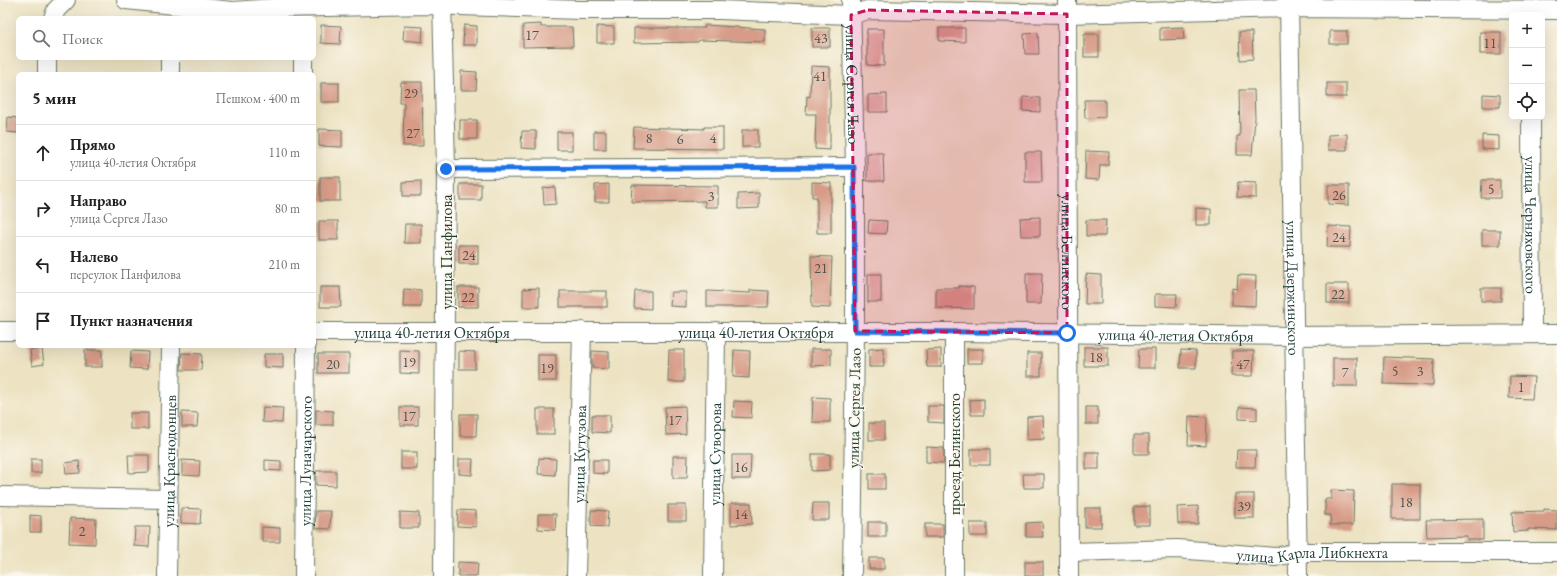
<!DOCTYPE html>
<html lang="ru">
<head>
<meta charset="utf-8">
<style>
  :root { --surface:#fff; --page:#f6f6f6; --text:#202124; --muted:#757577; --line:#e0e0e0 }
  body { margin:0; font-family:"EB Garamond",serif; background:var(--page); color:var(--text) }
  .controls { position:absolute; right:12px; top:12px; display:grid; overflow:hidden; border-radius:6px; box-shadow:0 4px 16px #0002 }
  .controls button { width:36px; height:36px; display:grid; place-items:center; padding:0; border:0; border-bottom:1px solid var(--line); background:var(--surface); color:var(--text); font:20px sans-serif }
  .stop { position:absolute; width:12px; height:12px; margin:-9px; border:3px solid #1a73e8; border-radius:50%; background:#fff }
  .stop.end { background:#1a73e8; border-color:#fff; box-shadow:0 1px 4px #0008 }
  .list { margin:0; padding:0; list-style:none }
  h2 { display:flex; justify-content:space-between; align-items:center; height:52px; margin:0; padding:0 16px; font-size:17px }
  h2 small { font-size:13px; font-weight:400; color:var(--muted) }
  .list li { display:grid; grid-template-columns:26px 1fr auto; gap:12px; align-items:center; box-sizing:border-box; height:56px; padding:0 16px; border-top:1px solid var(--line) }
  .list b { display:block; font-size:15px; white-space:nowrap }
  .list p { margin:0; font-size:13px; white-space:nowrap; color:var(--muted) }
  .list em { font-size:13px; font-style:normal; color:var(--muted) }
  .icon { flex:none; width:22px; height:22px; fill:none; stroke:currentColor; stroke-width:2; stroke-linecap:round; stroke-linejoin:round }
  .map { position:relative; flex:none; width:1557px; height:576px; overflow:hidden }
  .search { position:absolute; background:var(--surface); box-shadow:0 4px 16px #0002; left:16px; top:16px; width:300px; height:44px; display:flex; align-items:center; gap:10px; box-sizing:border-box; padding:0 14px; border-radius:6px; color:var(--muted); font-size:15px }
  .panel { position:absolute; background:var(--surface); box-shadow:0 4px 16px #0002; left:16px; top:72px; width:300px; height:276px; border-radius:6px }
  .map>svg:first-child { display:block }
  .building { fill:#d79b87 }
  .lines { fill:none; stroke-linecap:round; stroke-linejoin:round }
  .minor-casing { stroke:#677766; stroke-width:20 }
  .minor { stroke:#fff; stroke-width:18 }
  .route { stroke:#1a73e8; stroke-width:5 }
  .marked { fill:#c2185b; fill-opacity:0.2; stroke:#c2185b; stroke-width:3; stroke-dasharray:8 5; stroke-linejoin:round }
  .labels { text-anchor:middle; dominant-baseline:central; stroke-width:3; stroke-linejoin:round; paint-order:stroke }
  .number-label { font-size:14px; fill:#4d5449 }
  .street-label { font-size:16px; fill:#1f3d34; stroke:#fbf7ec }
</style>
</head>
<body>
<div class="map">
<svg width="1557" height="576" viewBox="0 0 1557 576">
  <rect width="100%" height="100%" fill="#fbf7ec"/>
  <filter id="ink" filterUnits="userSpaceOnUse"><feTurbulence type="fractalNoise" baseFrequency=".025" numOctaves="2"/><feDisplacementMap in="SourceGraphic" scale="8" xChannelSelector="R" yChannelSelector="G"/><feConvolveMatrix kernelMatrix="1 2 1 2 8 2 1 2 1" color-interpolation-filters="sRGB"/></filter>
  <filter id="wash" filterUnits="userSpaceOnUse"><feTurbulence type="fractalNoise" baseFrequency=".012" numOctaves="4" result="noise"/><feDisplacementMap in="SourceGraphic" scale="16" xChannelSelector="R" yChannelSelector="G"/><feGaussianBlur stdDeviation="0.9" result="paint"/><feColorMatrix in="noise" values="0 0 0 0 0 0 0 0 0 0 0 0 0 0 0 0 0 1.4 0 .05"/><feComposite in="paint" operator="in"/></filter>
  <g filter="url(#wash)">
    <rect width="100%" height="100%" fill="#ede3c3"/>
    <g id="blocks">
      <g class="building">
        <polygon points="541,24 541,27 572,27 573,46 523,47 523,25"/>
        <polygon points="321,25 341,26 340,44 321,43"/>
        <polygon points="464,25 477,26 477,45 463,45"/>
        <polygon points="705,25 765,29 765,42 699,40 698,42 634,43 634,28 705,28"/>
        <polygon points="404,26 423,27 422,42 403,40"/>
        <polygon points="597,26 614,27 614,43 597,43"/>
        <polygon points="1183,27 1184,39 1160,40 1160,28"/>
        <rect x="812" y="28" width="18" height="19"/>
        <polygon points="939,28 965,28 965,42 939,41"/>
        <polygon points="867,29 884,29 884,66 867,65"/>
        <rect x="1330" y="31" width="17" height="13"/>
        <polygon points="1239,32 1252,32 1253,59 1240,60"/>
        <rect x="1480" y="32" width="21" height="22"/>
        <polygon points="1038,33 1039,54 1025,54 1024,34"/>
        <rect x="1084" y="34" width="15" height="23"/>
        <polygon points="811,66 830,67 830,150 815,149 816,114 806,114 807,96 810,97"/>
        <polygon points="461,71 477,72 476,90 461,90"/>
        <polygon points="401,82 422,82 423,146 403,146 404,103 400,103"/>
        <rect x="321" y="83" width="18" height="19"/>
        <rect x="1327" y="83" width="19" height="14"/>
        <polygon points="1239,90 1254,90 1255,118 1252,155 1237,155 1237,136 1240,136"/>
        <polygon points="887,94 887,112 868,112 868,95"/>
        <polygon points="1483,94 1500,95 1500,107 1483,107"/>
        <polygon points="1023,97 1040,98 1040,112 1022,111"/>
        <polygon points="1084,100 1105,100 1105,117 1085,118"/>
        <polygon points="8,117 18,118 18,133 7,132"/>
        <rect x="460" y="120" width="17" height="19"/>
        <polygon points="634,127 704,129 704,127 723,127 723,149 633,148"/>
        <polygon points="319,129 342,130 342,147 319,146"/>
        <rect x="742" y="130" width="16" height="17"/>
        <polygon points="522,131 536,131 536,149 521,148"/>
        <rect x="594" y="131" width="12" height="18"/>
        <rect x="557" y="132" width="15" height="18"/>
        <polygon points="1347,134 1347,150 1328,150 1328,135"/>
        <polygon points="1482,135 1499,136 1499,150 1482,149"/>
        <polygon points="1086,151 1109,152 1108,165 1100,165 1099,180 1085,179"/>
        <polygon points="1025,152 1041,152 1042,182 1025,182"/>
        <polygon points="867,153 883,153 884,181 867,181"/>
        <rect x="320" y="177" width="20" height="24"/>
        <polygon points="1482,180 1500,180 1500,198 1481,198"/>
        <polygon points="421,181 421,196 403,196 403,182"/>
        <polygon points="812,182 831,183 831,233 817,233 817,197 812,197"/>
        <polygon points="1238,182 1256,183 1256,198 1237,197"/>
        <rect x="460" y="184" width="21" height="16"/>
        <polygon points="609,184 609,202 595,202 595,185"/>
        <polygon points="632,185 718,186 718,207 705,207 705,201 631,202"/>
        <polygon points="1328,185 1349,185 1349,205 1328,204"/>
        <polygon points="555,187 556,204 544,205 543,188"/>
        <polygon points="759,193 759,208 738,209 738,194"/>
        <polygon points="1196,208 1211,209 1211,225 1196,225"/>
        <polygon points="1040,217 1040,236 1021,236 1020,218"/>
        <polygon points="869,220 887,221 886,234 868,233"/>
        <polygon points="1086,220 1106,220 1105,236 1086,236"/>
        <rect x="319" y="221" width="19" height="19"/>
        <polygon points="405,224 421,224 421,243 404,243"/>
        <polygon points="1328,226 1351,227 1350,247 1327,247"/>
        <rect x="1482" y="230" width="18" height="15"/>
        <rect x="459" y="245" width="19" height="19"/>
        <polygon points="811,256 832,257 830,308 812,307"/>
        <polygon points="1026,273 1042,273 1041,304 1026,304"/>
        <rect x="868" y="274" width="13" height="28"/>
        <polygon points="1086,274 1101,275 1101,304 1085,304"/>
        <polygon points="1238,275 1256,276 1255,306 1232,305 1232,288 1237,289"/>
        <rect x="1327" y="284" width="22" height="19"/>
        <polygon points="959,286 974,287 974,309 936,308 936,288 959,288"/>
        <polygon points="320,287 340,287 341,307 320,307"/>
        <rect x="458" y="287" width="20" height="20"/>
        <polygon points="539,288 539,307 523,307 523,289"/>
        <rect x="1481" y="288" width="20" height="13"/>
        <polygon points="404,289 421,290 421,307 403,307"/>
        <polygon points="750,290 769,291 768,307 707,307 707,291 750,293"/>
        <rect x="560" y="291" width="47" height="16"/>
        <polygon points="635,291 651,291 651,309 634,308"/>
        <polygon points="671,292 686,292 686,307 670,306"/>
        <polygon points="1155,294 1177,294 1176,307 1155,306"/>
        <rect x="1084" y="347" width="24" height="19"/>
        <polygon points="883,348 884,367 869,367 869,349"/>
        <polygon points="42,349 44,364 32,366 30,350"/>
        <polygon points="811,349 831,349 831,365 811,366"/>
        <polygon points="941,349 941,367 927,367 926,350"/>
        <rect x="967" y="349" width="16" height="14"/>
        <polygon points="1139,349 1155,349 1155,368 1138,368"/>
        <rect x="85" y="350" width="17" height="17"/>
        <polygon points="400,350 419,351 419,374 400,373"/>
        <polygon points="669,350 684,350 684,382 668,382"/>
        <polygon points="734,350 750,351 749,378 733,377"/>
        <polygon points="1181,350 1196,351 1196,368 1180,368"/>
        <polygon points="131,351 148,352 147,369 130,368"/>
        <polygon points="459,351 475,352 475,369 459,369"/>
        <polygon points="592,351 609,352 609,369 592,368"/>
        <polygon points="1232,351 1254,351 1253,376 1231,376"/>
        <polygon points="182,353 202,354 201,370 181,370"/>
        <rect x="1027" y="353" width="14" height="23"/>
        <polygon points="264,354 283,354 283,368 264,367"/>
        <rect x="318" y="354" width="31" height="19"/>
        <rect x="538" y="355" width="18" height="26"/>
        <polygon points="1384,357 1434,359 1433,385 1383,384"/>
        <rect x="1333" y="358" width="24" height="28"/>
        <polygon points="1510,376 1534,377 1532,399 1509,398"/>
        <polygon points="813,397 830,398 830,422 812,422"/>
        <polygon points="984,399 984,415 971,415 970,400"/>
        <polygon points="734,401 752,402 751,418 733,417"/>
        <polygon points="685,406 686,434 666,435 665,407"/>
        <polygon points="928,406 944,406 944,423 928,422"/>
        <polygon points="263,407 283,408 282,423 262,422"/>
        <rect x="400" y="407" width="18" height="18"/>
        <rect x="1086" y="407" width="12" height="17"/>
        <polygon points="1239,407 1257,408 1257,420 1239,419"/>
        <rect x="537" y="409" width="17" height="25"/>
        <polygon points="316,410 333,411 333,425 316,425"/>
        <polygon points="182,412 198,413 197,427 182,427"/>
        <rect x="130" y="413" width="18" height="16"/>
        <polygon points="460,414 477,414 476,436 460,436"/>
        <polygon points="592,415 610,415 610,433 592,432"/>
        <polygon points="1043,416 1044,439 1027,440 1027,417"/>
        <polygon points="1189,416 1207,417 1206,446 1188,445"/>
        <rect x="869" y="423" width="15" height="17"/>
        <rect x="1134" y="435" width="15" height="19"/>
        <polygon points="926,447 944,448 944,463 926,462"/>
        <rect x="971" y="449" width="19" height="16"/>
        <polygon points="1237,450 1256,450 1255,467 1236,467"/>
        <rect x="401" y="452" width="16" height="17"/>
        <rect x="1086" y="452" width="13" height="17"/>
        <polygon points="812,454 830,454 830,470 812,471"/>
        <polygon points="128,455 149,455 149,472 129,473"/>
        <polygon points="732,455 751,455 750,479 732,479"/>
        <polygon points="673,456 688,456 687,478 673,478"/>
        <polygon points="539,458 556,459 555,475 538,474"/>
        <rect x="31" y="459" width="10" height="14"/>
        <polygon points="459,459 473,459 472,475 459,474"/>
        <polygon points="182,460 200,461 199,476 182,475"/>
        <polygon points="265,460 281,461 281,471 265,470"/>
        <polygon points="593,460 607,460 607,474 593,473"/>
        <polygon points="79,461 80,473 66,474 65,463"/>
        <polygon points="316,471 336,471 336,486 316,485"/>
        <rect x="869" y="474" width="16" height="15"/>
        <polygon points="1023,474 1044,474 1044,488 1024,488"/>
        <rect x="1392" y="484" width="28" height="35"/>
        <polygon points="1331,490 1354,491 1353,525 1330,525 1331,515 1325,515 1325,499 1331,499"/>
        <rect x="1235" y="494" width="19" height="24"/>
        <polygon points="731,503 751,503 752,524 731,525"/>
        <polygon points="813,503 829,503 829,520 812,520"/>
        <rect x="668" y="505" width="18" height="16"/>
        <polygon points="1150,506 1150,525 1134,525 1134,507"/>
        <polygon points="1198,506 1198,524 1178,524 1177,507"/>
        <polygon points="181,508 201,509 200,524 181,523"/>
        <rect x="1085" y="508" width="16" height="19"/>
        <polygon points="1544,509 1557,510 1557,530 1528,529 1528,531 1513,532 1512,512 1544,511"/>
        <polygon points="458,510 476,511 476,527 457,526"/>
        <polygon points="591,510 608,511 607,527 591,526"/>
        <polygon points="316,511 331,511 330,529 315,528"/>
        <polygon points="400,512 419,513 419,528 400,528"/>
        <polygon points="538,514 556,514 555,530 538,529"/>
        <polygon points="30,515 41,516 41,532 30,532"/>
        <polygon points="70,518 96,519 95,544 69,543"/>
        <polygon points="1483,519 1483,540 1467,540 1467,536 1427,537 1426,520"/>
        <rect x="868" y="522" width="18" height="15"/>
        <polygon points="1042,522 1043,537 1026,537 1026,523"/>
        <rect x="970" y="523" width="17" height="13"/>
        <rect x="925" y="524" width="18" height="13"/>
        <polygon points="135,527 150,527 149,547 134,546"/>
        <polygon points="262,527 280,528 280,542 262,542"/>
        <rect x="869" y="558" width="15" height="11"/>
        <polygon points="458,562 478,563 477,576 458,576"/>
        <rect x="1025" y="562" width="18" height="14"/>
      </g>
    </g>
  </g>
  <g filter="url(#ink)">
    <use href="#blocks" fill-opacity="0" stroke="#677766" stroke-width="1"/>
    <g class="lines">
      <defs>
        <g id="minor">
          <polyline points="126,0 232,11 276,8 429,5 580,10 719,10 851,15 868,10 1067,14 1289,8 1557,10"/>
          <polyline points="442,0 446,169 443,576"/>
          <path id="s1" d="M851,0L855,167V331L852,576"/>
          <path id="s2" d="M1067,0L1069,576"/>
          <path id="s3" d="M1289,0L1298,576"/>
          <polyline points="53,18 56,10 66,0"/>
          <polyline points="170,58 170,74"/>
          <polyline points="303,58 303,74"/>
          <polyline points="47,74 47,58"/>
          <path id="s4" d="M1531,117L1532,334"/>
          <polyline points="446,169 855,167"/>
          <polyline points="0,331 18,331"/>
          <path id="s5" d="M314,332H954L1294,336L1557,334"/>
          <polyline points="954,332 954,576"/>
          <polyline points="0,496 168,499"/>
          <path id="s6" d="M1069,552L1177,549L1275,557L1298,552H1557"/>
          <path id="s7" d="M167,576L171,346"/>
          <path id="s8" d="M304,576L306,346"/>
          <path id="s9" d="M576,576L582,331"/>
          <path id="s10" d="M713,576L716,331"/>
        </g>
      </defs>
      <use href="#minor" class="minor-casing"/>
      <use href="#minor" class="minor"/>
    </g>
  </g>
  <g class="lines" filter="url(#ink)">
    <polyline class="route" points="446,169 854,167 855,331 1067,333"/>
  </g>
  <path class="marked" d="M868,10L1067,14V333L855,331L851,15Z"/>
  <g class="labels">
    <g class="number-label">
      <text x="532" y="35">17</text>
      <text x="821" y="38">43</text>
      <text x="1490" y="43">11</text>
      <text x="820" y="76">41</text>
      <text x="411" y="93">29</text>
      <text x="413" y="133">27</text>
      <text x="649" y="138">8</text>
      <text x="713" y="138">4</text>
      <text x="680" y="139">6</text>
      <text x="1491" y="189">5</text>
      <text x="1339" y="195">26</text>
      <text x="711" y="196">3</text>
      <text x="1339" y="237">24</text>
      <text x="469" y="255">24</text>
      <text x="821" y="268">21</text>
      <text x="1338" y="294">22</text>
      <text x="468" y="297">22</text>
      <text x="1096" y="357">18</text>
      <text x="409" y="362">19</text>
      <text x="333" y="364">20</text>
      <text x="1243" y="364">47</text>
      <text x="547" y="368">19</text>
      <text x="1395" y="371">5</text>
      <text x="1420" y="371">3</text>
      <text x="1345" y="372">7</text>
      <text x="1521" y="387">1</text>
      <text x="409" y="416">17</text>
      <text x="675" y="420">17</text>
      <text x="741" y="467">16</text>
      <text x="1406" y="502">18</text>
      <text x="1244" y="506">39</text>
      <text x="741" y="514">14</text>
      <text x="82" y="531">2</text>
    </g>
    <g class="street-label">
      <text stroke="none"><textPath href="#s1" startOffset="84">улица Сергея Лазо</textPath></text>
      <text stroke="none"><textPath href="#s4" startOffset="108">улица Черняховского</textPath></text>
      <text transform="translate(446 252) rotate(-90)">улица Панфилова</text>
      <text stroke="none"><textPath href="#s2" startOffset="252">улица Белинского</textPath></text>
      <text stroke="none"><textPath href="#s3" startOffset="288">улица Дзержинского</textPath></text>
      <text stroke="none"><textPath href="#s5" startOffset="442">улица 40-летия Октября</textPath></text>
      <text stroke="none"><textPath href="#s5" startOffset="118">улица 40-летия Октября</textPath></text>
      <text stroke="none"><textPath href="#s5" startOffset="862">улица 40-летия Октября</textPath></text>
      <text transform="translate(854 408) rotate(-89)">улица Сергея Лазо</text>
      <text stroke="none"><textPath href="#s9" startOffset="122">улица Кутузова</textPath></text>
      <text stroke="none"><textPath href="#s10" startOffset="122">улица Суворова</textPath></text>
      <text transform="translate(954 454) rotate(-90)">проезд Белинского</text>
      <text stroke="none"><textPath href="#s7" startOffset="115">улица Краснодонцев</textPath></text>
      <text stroke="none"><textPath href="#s8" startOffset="115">улица Луначарского</textPath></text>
      <text stroke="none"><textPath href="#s6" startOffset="244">улица Карла Либкнехта</textPath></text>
    </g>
  </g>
</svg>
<div class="controls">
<button>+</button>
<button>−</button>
<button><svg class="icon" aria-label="locate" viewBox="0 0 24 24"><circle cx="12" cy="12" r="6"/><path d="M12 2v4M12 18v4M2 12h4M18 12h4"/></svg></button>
</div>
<div class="stop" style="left:1067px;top:333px"></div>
<div class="stop end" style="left:446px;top:169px"></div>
<div class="search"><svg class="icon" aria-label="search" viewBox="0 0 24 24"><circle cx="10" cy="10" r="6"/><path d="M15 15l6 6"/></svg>Поиск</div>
<section class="panel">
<h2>5 мин<small>Пешком · 400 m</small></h2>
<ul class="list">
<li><svg class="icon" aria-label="ahead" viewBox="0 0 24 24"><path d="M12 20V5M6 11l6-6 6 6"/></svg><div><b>Прямо</b><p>улица 40-летия Октября</p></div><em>110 m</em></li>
<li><svg class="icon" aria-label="right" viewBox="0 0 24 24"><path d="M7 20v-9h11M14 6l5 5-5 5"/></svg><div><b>Направо</b><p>улица Сергея Лазо</p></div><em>80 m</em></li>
<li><svg class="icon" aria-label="left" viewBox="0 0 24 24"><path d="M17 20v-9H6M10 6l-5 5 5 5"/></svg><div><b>Налево</b><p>переулок Панфилова</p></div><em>210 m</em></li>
<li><svg class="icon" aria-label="arrive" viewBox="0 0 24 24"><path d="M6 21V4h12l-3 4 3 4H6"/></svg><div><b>Пункт назначения</b></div></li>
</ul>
</section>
</div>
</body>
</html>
